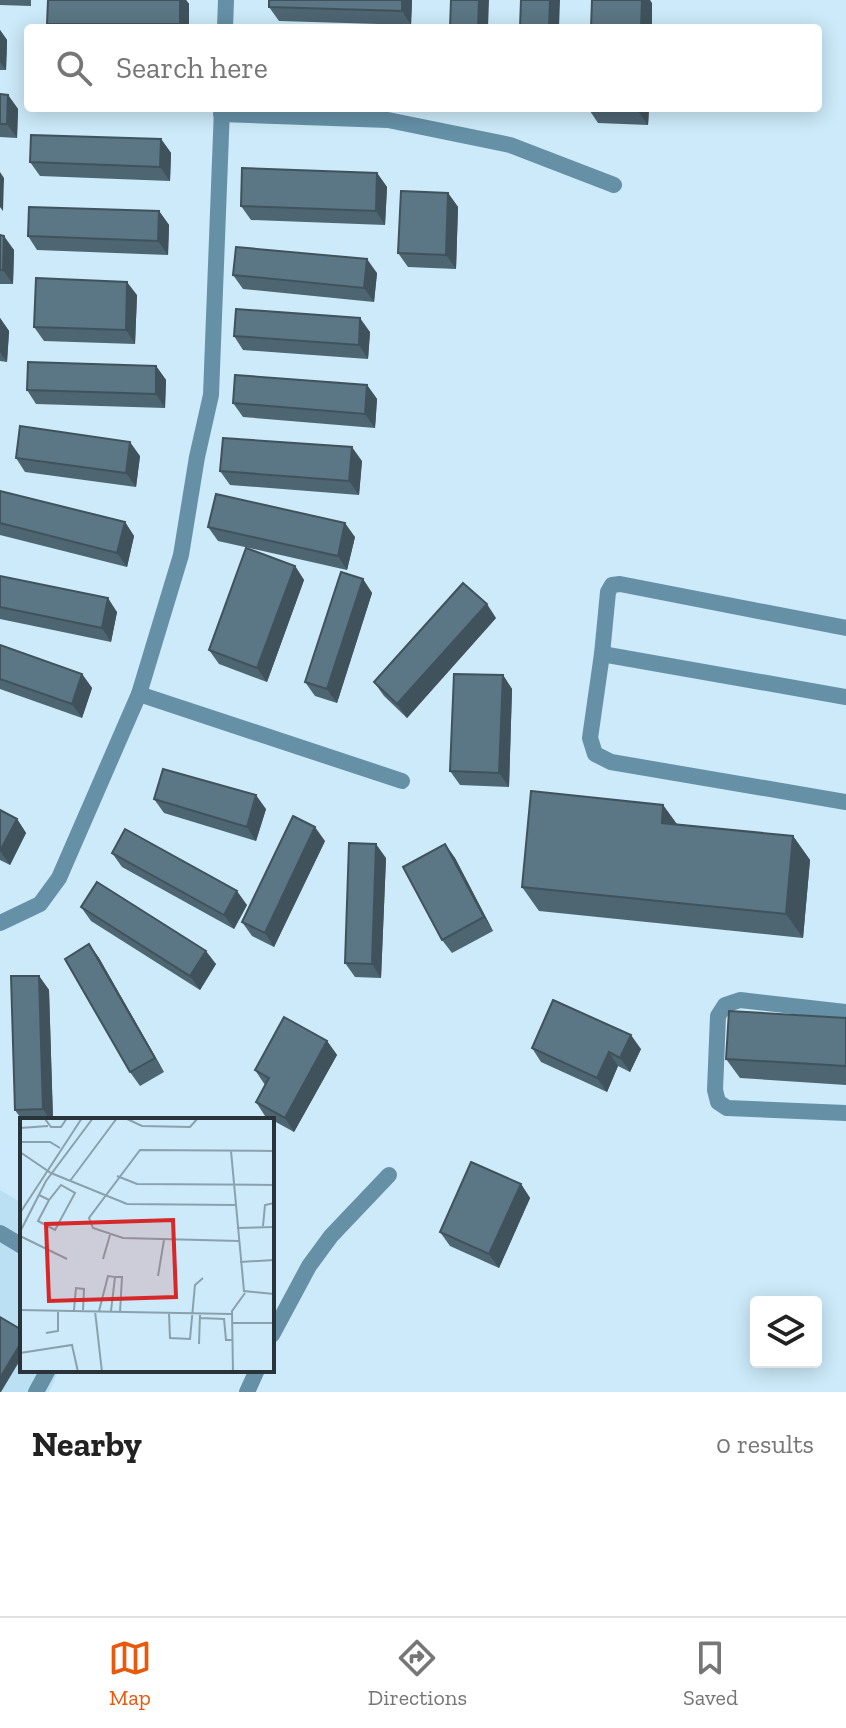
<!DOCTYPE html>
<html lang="en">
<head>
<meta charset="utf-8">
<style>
  :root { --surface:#fff; --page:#f2f2f2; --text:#222; --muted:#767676; --line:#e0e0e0; --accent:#ea580c }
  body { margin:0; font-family:"Zilla Slab",serif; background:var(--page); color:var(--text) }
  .controls { position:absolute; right:24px; bottom:24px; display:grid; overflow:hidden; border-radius:8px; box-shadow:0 4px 20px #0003 }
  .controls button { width:72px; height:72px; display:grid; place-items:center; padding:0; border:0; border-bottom:2px solid var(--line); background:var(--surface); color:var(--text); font:40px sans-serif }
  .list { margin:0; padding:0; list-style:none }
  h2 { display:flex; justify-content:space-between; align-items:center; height:104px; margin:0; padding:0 32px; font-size:34px }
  h2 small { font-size:26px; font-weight:400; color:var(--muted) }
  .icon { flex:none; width:44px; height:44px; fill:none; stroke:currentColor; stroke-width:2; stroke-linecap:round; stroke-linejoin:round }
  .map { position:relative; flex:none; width:846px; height:1392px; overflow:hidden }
  .search { position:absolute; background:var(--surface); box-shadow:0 4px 20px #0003; left:24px; right:24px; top:24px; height:88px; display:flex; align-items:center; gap:20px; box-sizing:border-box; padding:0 28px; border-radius:8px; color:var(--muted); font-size:30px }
  .sheet { height:224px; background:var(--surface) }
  nav { display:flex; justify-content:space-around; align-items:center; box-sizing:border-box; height:112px; border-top:2px solid var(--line); background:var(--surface); font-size:22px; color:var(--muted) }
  nav a { display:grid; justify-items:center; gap:4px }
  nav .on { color:var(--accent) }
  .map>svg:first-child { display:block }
  .built { fill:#bbe0f4 }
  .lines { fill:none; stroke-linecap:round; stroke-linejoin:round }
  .lane { stroke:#6590a6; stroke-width:16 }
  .street { stroke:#6590a6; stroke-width:16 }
  .wall { fill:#4e6572 }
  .shaded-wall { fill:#40535c }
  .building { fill:#5b7684; stroke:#40535c; stroke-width:2 }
  .inset-road { fill:none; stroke:#8aa1ad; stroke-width:2 }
  .view { fill:#d62828; fill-opacity:0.15; stroke:#d62828; stroke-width:4 }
  .inset-edge { fill:none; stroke:#28343a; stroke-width:4 }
</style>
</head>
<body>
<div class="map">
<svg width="846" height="1392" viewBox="0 0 846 1392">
  <rect width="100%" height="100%" fill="#cceaf9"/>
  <polygon class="built" points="0,1190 22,1203 22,1370 59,1370 49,1392 0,1392"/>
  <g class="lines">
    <g class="lane">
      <polyline points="602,654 608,592 612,585 620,584 846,628"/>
      <polyline points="846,697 602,654 590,738 595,754 611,762 846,802"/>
      <polyline points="846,1012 740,1000 725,1005 718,1016 715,1090 718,1102 727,1108 846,1113"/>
      <polyline points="0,1233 22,1246"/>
      <polyline points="36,1392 48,1370"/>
    </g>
    <g class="street">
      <polyline points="225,28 226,0"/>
      <polyline points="221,114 388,120 510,145 614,185"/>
      <polyline points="139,694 402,781"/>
      <polyline points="0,923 40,904 59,878 139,694 181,555 197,457 211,395 222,108"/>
      <polyline points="272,1335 309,1266 331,1236 389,1175"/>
      <polyline points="247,1392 257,1370"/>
    </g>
  </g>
  <g class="wall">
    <polygon points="0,0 31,0 31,6 0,5"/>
    <polygon points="48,0 186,0 189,4 189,28 50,28 47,24"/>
    <polygon points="269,0 412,0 411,25 279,21 269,7"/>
    <polygon points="0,30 7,40 6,70 0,70"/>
    <polygon points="0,94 8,95 18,109 17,138 0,137"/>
    <polygon points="86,108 178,108 178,111"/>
    <polygon points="588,108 649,108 648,125 598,123"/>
    <polygon points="161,139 171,153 170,181 40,176 30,162"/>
    <polygon points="377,173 387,187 385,225 251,220 241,206"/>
    <polygon points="448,193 458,207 456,269 408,267 398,253"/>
    <polygon points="159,211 169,225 168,255 37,250 28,236"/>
    <polygon points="0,235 14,250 13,284 0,284"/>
    <polygon points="377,273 374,302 243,289 233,275"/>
    <polygon points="137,295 135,344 44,341 34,327"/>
    <polygon points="0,318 9,331 7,362 0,361"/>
    <polygon points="370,332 368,359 243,350 234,336"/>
    <polygon points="156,366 166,380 165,408 36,404 27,390"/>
    <polygon points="367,385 377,399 375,428 243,417 233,403"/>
    <polygon points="140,456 136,487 25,472 16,458"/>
    <polygon points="362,461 359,495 230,485 220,471"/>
    <polygon points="0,491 125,522 134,536 127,567 0,535"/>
    <polygon points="208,527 355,537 347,570 218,541"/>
    <polygon points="295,566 304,580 267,682 219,664 209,650"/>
    <polygon points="0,576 117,612 111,642 0,619"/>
    <polygon points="363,579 372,593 337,703 315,696 305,682"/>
    <polygon points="496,618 407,718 384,696 374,682"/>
    <polygon points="0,645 82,674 92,688 82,718 0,689"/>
    <polygon points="503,675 512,689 509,787 460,785 450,771"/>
    <polygon points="154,799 266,809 256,841 164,813"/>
    <polygon points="663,805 677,824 793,836 810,860 803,938 539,911 522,887"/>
    <polygon points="0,810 17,819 26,833 10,865 0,860"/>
    <polygon points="325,841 274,947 252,936 242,922"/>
    <polygon points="445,844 455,858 493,931 452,953 442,940"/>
    <polygon points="112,853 247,905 234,929 122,867"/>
    <polygon points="386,858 381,978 355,977 345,963"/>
    <polygon points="81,907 216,964 200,990 91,921"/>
    <polygon points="89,944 99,958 164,1072 140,1086 130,1072"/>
    <polygon points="39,976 49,990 53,1120 22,1120 15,1110"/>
    <polygon points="846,1018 846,1085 740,1078 726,1059"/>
    <polygon points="327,1041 337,1055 294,1132 265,1116 256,1102 265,1085 255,1070"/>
    <polygon points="532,1048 641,1049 630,1072 618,1066 607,1092 541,1062"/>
    <polygon points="521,1184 530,1198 499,1268 450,1246 440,1232"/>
  </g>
  <g class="shaded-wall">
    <polygon points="180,0 186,0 189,4 189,28 182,28 180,24"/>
    <polygon points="402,0 412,0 411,25 402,11"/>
    <polygon points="479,0 489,0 488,28 478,28"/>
    <polygon points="550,0 560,0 559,28 549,28"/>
    <polygon points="642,0 650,0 652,3 652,28 641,28"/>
    <polygon points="0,30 7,40 6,70 0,62"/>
    <polygon points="8,95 18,109 17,138 7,124"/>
    <polygon points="638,108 649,108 648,125 638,111"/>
    <polygon points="161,139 171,153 170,181 160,167"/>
    <polygon points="0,172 4,178 3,211 0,207"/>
    <polygon points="377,173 387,187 385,225 376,211"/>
    <polygon points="448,193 458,207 456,269 446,255"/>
    <polygon points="159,211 169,225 168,255 158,241"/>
    <polygon points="4,236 14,250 13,284 3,270"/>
    <polygon points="367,259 377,273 374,302 364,288"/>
    <polygon points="127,282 137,295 135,344 126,330"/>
    <polygon points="0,318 9,331 7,362 0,352"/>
    <polygon points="360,318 370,332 368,359 359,345"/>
    <polygon points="156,366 166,380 165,408 156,394"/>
    <polygon points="367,385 377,399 375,428 365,414"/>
    <polygon points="130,442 140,456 136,487 126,473"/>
    <polygon points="352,447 362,461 359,495 349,481"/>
    <polygon points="125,522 134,536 127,567 117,553"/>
    <polygon points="345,523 355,537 347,570 338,556"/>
    <polygon points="295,566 304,580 267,682 257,668"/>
    <polygon points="363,579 372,593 337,703 327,689"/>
    <polygon points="108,598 117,612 111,642 102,628"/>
    <polygon points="487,604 496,618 407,718 397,704"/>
    <polygon points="82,674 92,688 82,718 72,704"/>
    <polygon points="503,675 512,689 509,787 499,773"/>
    <polygon points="256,795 266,809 256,841 247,827"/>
    <polygon points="663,805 680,829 662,823"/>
    <polygon points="17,819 26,833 10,865 0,851"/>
    <polygon points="315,827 325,841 274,947 265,933"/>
    <polygon points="793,836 810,860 803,938 786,914"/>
    <polygon points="376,844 386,858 381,978 372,964"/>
    <polygon points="445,844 455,858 493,931 484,917"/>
    <polygon points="237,891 247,905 234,929 224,915"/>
    <polygon points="89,944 99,958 164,1072 155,1058"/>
    <polygon points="206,951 216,964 200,990 190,976"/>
    <polygon points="39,976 49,990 53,1120 50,1120 43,1109"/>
    <polygon points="631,1035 641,1049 630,1072 620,1058"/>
    <polygon points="327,1041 337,1055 294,1132 285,1118"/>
    <polygon points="609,1052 618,1066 607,1092 597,1078"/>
    <polygon points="521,1184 530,1198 499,1268 489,1254"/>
    <polygon points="22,1341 22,1357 1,1392 0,1392 0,1378"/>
  </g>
  <g class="building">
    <polygon points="48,0 180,0 180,24 47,24"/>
    <polygon points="269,0 402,0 402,11 269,7"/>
    <polygon points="451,0 479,0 478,28 450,28"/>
    <polygon points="521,0 550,0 549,28 520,28"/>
    <polygon points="592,0 642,0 641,28 591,28"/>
    <polygon points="0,94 8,95 7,124 0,124"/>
    <polygon points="588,108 638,108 638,111 588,109"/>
    <polygon points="31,135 161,139 160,167 30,162"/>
    <polygon points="242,168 377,173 376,211 241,206"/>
    <polygon points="401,191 448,193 446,255 398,253"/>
    <polygon points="29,207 159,211 158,241 28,236"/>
    <polygon points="0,235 4,236 3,270 0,270"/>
    <polygon points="236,247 367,259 364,288 233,275"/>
    <polygon points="36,278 127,282 126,330 34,327"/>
    <polygon points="236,309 360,318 359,345 234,336"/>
    <polygon points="28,362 156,366 156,394 27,390"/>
    <polygon points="235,375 367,385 365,414 233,403"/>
    <polygon points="20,426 130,442 126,473 16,458"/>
    <polygon points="223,438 352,447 349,481 220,471"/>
    <polygon points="0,491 125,522 117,553 0,523"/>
    <polygon points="216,494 345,523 338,556 208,527"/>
    <polygon points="246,548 295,566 257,668 209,650"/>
    <polygon points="341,572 363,579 327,689 305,682"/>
    <polygon points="0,576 108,598 102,628 0,607"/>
    <polygon points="463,583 487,604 397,704 374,682"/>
    <polygon points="0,645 82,674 72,704 0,679"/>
    <polygon points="454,674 503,675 499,773 450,771"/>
    <polygon points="163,769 256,795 247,827 154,799"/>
    <polygon points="531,791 663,805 662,823 793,836 786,914 522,887"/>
    <polygon points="0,810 17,819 0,851"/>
    <polygon points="293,816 315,827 265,933 242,922"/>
    <polygon points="125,829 237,891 224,915 112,853"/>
    <polygon points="349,843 376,844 372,964 345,963"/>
    <polygon points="445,844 484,917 442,940 403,867"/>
    <polygon points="97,882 206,951 190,976 81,907"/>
    <polygon points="89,944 155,1058 130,1072 65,959"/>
    <polygon points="11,976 39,976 43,1109 15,1110"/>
    <polygon points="553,1000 631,1035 620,1058 609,1052 597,1078 532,1048"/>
    <polygon points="729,1011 846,1018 846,1066 726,1059"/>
    <polygon points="284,1017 327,1041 285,1118 256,1102 269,1078 255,1070"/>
    <polygon points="471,1162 521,1184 489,1254 440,1232"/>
    <polygon points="0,1317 22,1330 22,1341 0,1378"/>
  </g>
  <g transform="translate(20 1118)">
    <rect width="254" height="254" fill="#cceaf9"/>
    <path class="inset-road" d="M105,0L122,8L170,9L178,0M0,1H25L31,9H41L47,0M0,10L28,8M0,24H30L40,30M211,33L224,173L254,176M0,34L31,55L107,86L215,87M97,58L117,66L254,67M50,63L97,0M19,77L29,82L41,67L55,75L35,112L18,103L29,82M0,95L62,0M243,108L245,87L254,85M217,110L254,109M0,114L26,63L73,0M0,118L47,141M219,123L103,120L73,110L69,100L120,32L254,33M83,141L90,117M220,144L254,142M138,158L144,122M95,159H102L100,194M0,192L212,196M54,192L56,170L64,171L63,192M75,193L82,254M79,193L88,158L95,159L91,193M149,195L150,220L170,221L175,167L183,160M180,200L204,201L206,222H213M212,205H254M26,215L38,213V192M179,226L180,197M0,235L52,227L58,254M213,254L212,193L225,175"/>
    <path class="view" d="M153,102L156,179L29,183L26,106Z"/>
    <rect width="254" height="254" class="inset-edge"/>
  </g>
</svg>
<div class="controls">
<button><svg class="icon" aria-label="layers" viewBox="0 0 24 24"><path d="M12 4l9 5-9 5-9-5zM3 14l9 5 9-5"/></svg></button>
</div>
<div class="search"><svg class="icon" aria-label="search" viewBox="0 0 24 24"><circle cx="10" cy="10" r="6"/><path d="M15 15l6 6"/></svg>Search here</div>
</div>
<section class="sheet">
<h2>Nearby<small>0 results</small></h2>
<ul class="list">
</ul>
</section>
<nav>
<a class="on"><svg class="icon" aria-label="map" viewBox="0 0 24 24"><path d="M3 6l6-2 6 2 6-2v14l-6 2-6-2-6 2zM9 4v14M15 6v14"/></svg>Map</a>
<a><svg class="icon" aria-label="directions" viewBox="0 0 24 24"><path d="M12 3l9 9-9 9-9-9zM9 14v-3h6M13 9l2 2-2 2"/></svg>Directions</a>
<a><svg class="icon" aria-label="saved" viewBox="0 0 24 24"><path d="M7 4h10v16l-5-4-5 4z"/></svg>Saved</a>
</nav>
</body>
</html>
